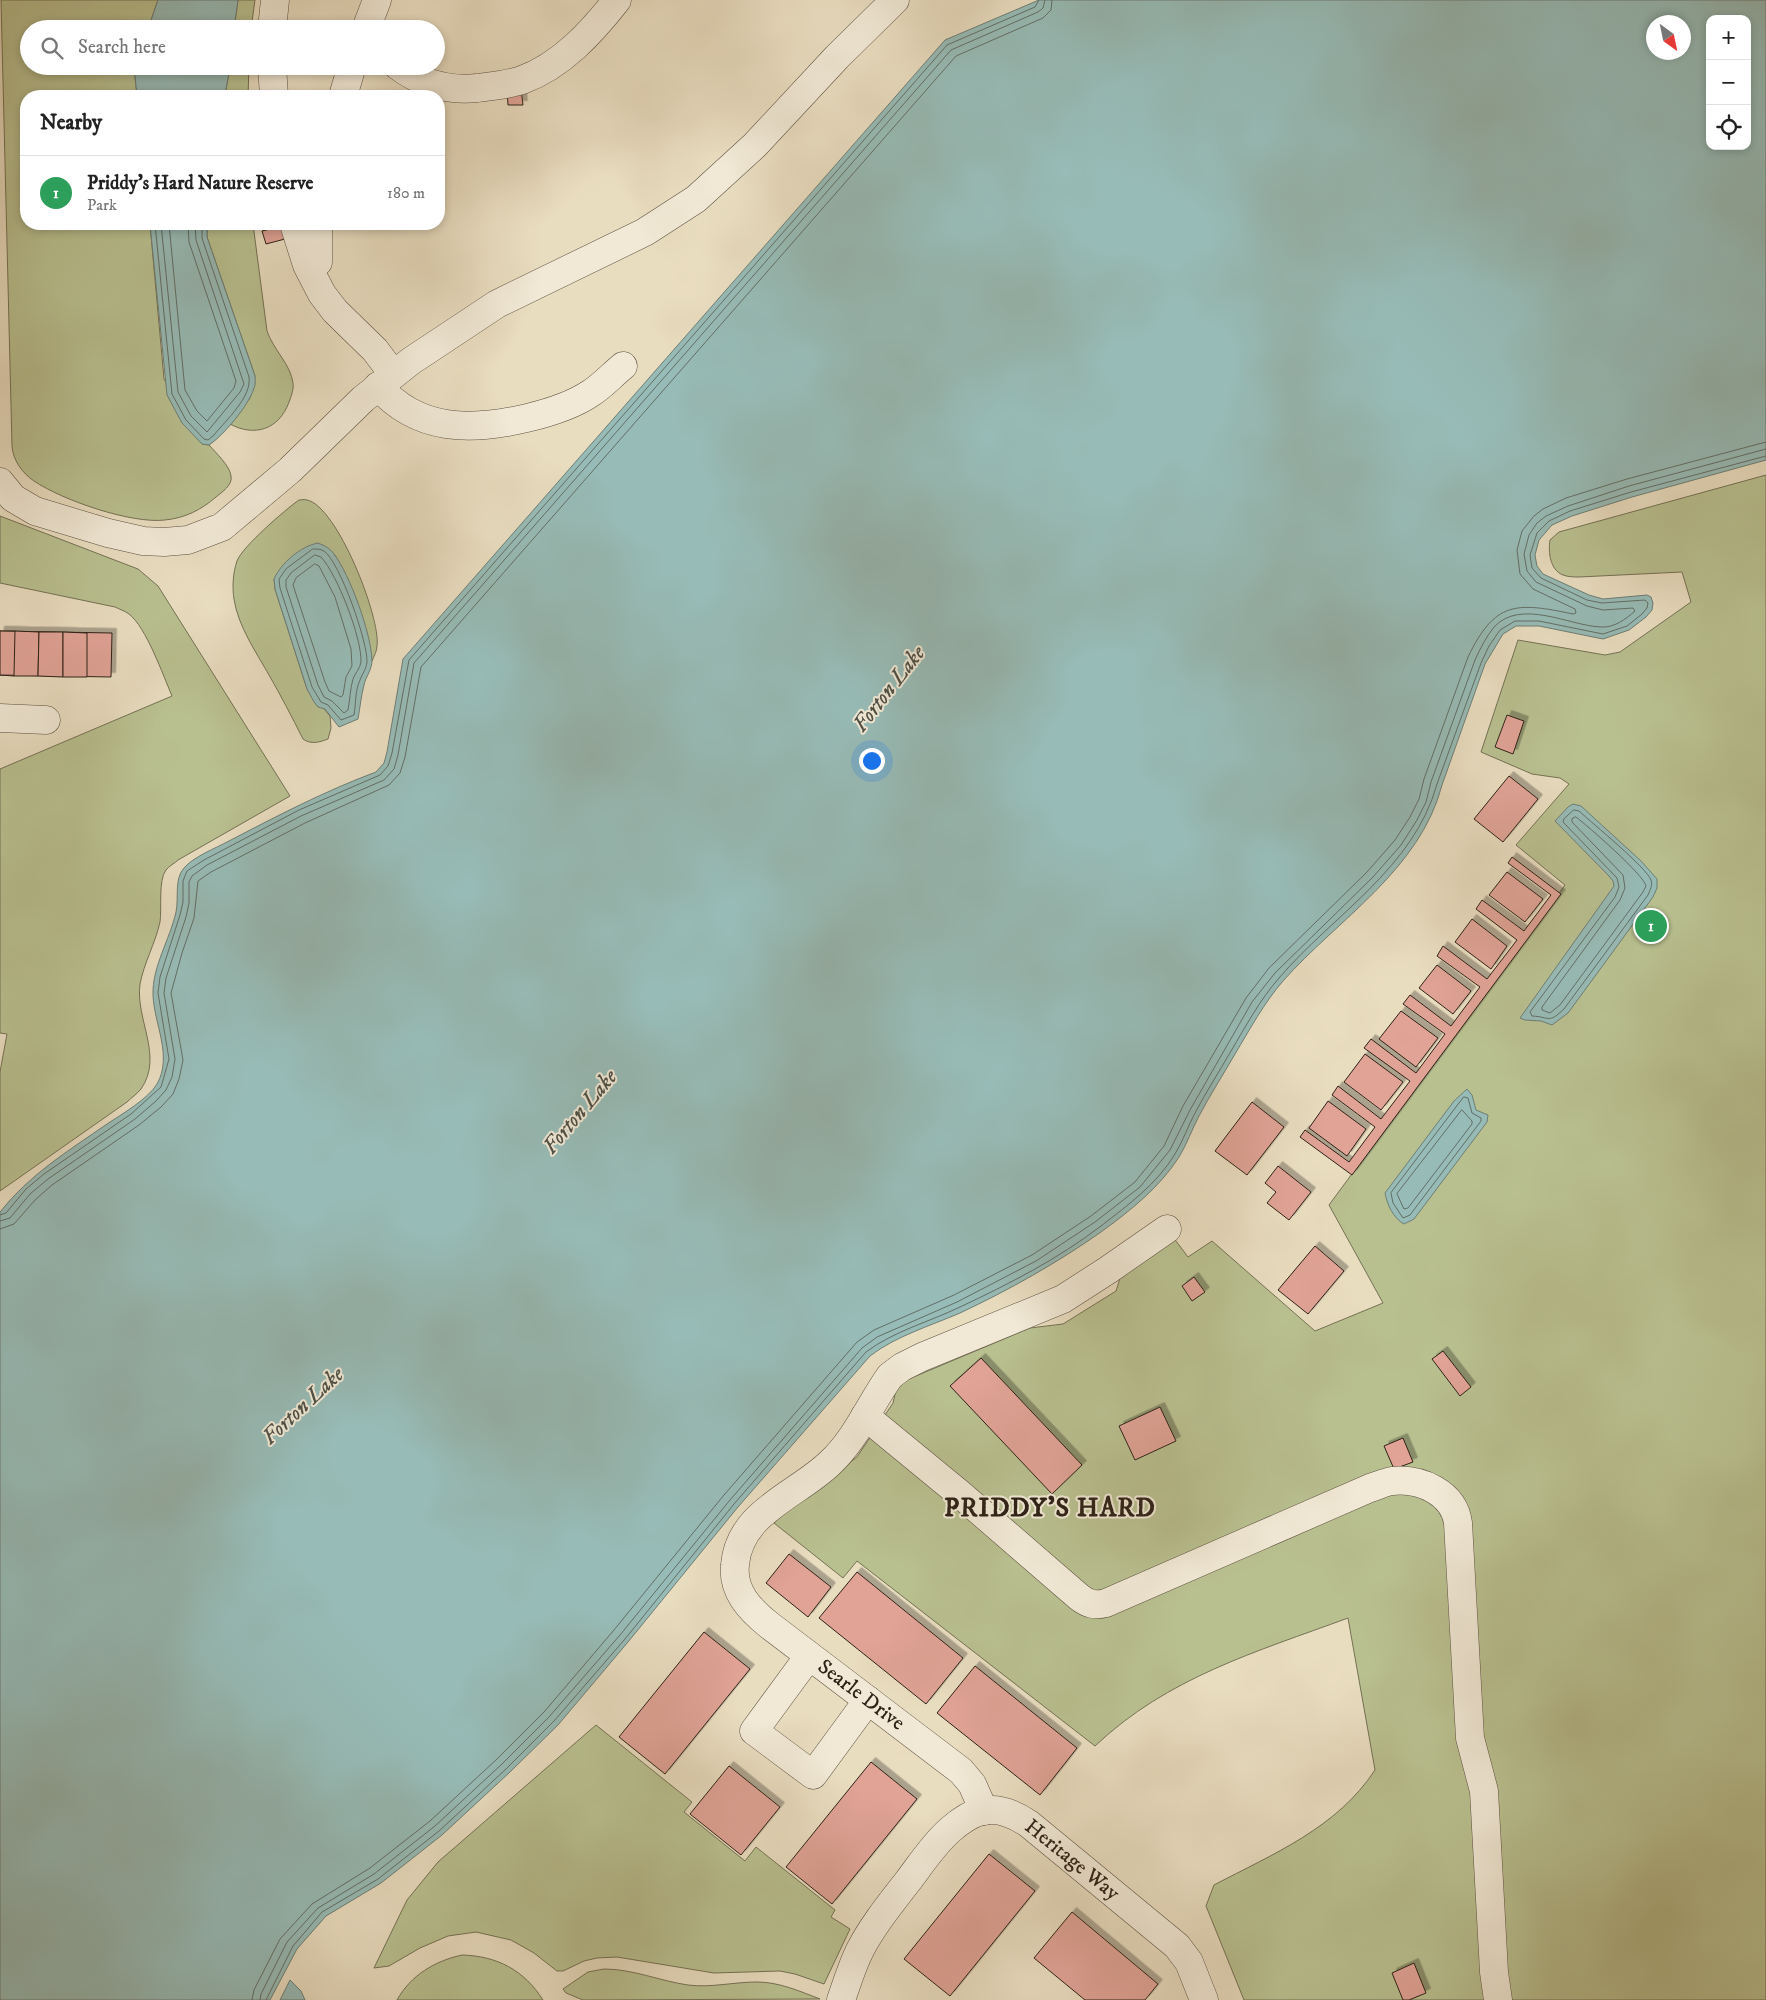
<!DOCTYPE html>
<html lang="en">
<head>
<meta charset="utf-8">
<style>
  :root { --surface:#fff; --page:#f2f2f2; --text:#222; --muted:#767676; --line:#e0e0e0; --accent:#2563eb }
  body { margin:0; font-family:"IM FELL DW Pica",serif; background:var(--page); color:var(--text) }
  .controls { position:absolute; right:15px; top:15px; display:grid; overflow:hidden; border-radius:10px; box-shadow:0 2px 8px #0003 }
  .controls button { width:45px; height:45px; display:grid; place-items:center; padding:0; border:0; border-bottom:1px solid var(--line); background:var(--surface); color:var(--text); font:25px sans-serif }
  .compass { position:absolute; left:1646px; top:15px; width:45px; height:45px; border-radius:50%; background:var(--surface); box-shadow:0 2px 8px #0003; rotate:147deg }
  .you { position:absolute; left:871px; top:760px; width:18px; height:18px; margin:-12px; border:4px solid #fff; border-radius:50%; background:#1a73e8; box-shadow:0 0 0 8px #1a73e833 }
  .badge { display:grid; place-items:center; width:32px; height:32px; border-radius:50%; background:var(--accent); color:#fff; font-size:16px; font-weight:700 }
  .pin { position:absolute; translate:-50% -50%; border:2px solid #fff; box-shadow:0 1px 5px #0006 }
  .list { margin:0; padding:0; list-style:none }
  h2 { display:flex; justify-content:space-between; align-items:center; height:65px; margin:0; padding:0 20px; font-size:21px }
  h2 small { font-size:16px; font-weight:400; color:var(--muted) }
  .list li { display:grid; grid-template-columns:32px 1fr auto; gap:15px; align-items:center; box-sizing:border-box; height:75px; padding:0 20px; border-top:1px solid var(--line) }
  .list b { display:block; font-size:19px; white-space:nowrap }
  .list p { margin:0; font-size:16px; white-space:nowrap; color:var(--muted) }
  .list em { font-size:16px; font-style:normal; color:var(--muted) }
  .icon { flex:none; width:28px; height:28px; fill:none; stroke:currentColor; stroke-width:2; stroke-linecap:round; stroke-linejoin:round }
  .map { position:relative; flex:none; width:1766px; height:2000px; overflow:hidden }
  .search { position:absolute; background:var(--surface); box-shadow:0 2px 8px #0003; left:20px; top:20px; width:425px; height:55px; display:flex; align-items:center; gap:12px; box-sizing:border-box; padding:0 18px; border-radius:28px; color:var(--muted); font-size:19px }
  .panel { position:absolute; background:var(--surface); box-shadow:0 2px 8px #0003; left:20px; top:90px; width:425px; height:140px; border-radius:20px }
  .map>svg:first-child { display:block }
  .green { fill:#b9c090; stroke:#747154 }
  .water { fill:#97bbb6; stroke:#6d7e76; fill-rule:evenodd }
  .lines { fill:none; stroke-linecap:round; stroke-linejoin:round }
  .shore { stroke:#626e66; stroke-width:1 }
  .building { fill:#e0a396; stroke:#2e2217; filter:url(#shadow) }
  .minor-casing { stroke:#5d5141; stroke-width:29 }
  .minor { stroke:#f1e9d6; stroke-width:28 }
  .labels { text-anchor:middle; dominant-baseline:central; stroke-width:4; stroke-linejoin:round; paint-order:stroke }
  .street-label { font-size:21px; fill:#2e2217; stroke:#f1e9d6 }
  .water-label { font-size:22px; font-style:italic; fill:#4e5047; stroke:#f1e9d6 }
  .district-label { font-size:26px; font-weight:bold; letter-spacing:1px; fill:#2e2217; stroke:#f1e9d6 }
</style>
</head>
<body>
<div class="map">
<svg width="1766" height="2000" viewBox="0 0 1766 2000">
  <defs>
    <filter id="shadow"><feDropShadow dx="4.5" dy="-4.5" stdDeviation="0" flood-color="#0004"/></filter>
  </defs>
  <rect width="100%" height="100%" fill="#e9ddc0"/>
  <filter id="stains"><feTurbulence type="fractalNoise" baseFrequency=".004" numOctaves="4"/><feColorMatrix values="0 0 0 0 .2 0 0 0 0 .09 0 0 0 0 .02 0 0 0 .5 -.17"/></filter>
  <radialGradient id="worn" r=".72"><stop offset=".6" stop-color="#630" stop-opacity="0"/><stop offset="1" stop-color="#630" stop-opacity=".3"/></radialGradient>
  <g class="green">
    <path d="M1,0H158L148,29H29V66H134L137,96H26V224H150L164,379L202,444L209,445C216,453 230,466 231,476C233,485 222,492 216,497C201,510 185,518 165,520C131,524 62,500 34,481C22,473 13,460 12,446Z"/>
    <polygon points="238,0 255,0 251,29 234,29"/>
    <polygon points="230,66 249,66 248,96 225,96"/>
    <path d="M207,224H253L267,331C273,349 291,365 293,383C294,389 291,397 289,402C279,430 254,437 230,424L250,398L255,376L207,237Z"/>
    <path d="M1766,475V2000H1244L1206,1906L1214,1885C1273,1854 1337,1828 1375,1770L1348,1618C1256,1652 1168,1677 1095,1746L857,1561L843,1578L774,1523L796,1503L857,1457L893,1403L896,1390L904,1381L1030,1328L1063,1324L1116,1291L1121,1275L1173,1237L1188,1257L1212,1241L1315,1331L1383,1303L1329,1205L1565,885L1516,845L1569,784L1560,778L1532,774L1481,752L1518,640L1605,655L1620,652L1691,602L1682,572L1579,577C1575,577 1568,577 1563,575C1550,570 1548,552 1550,540L1559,532Z"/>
    <path d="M299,500C302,500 304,499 307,500C337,506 381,618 377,646C377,651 374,656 372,661C366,624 353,587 335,555L274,579L275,589L307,689L330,716L331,728L328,739C320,742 311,745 303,739C292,717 281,696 269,675C256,652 238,626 234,599C232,587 233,573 237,561C242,547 286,509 299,500Z"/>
    <path d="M0,516L138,569L158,586L290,796L178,860C175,863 169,866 166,870C158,880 162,909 160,922C155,944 144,963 140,984C135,1019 164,1056 141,1089C137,1094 131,1098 127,1102L0,1191V1072L7,1034L0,1033V769L172,696C163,675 146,627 129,614C125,611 119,609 115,607L0,583Z"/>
    <polygon points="596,1725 692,1802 684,1812 745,1861 756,1847 835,1910 831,1917 850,1929 824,1984 795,1974 780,1971 714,1973 617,1957 597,1958 584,1961 563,1971 557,1971 534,1953 511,1940 476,1932 448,1936 420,1948 389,1966 374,1968 407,1900 438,1862"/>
    <path d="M462,1955C497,1956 524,1970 543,2000H397C411,1975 435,1961 462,1955Z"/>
    <path d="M604,1969C633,1969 660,1981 688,1985C711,1988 733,1982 757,1982C779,1982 799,1991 820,1999L583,2000L566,1993L563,1989L588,1972Z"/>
  </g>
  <g class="water">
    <polygon points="158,0 238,0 234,29 148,29"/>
    <path d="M1039,0H1766V460L1632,497L1572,516L1552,525L1539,540L1535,555L1537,566L1543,574L1589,595L1603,599L1647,595L1651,597L1653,603L1652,610L1646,617L1629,630L1603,639L1539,626H1516L1503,634L1485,664L1442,785C1420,870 1338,919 1283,981C1264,1003 1250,1029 1235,1054C1223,1075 1210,1095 1199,1116C1192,1129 1187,1144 1179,1157C1160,1187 1130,1211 1101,1232C1057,1263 1009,1290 960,1313C930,1326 896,1336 870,1356L738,1507L628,1642L558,1725L510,1772L442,1835L381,1883L326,1916L297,1949L270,2000H0V1212C29,1175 68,1151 107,1124C122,1114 148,1099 157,1084C173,1056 154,1024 153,995C152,967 170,939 176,912C179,898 174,879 184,868C193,857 216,848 229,841C277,816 325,791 376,772L384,763L387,752L403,659L945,40ZM1710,19H1747V146H1710ZM1654,22H1684V52H1654Z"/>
    <polygon points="134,66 230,66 225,96 137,96"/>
    <path d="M150,224H207V237L255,376C255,380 256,384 254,388C249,405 224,435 209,445L202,444L182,423L167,395Z"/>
    <path d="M318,543C325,546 330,548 334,554C350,575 371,633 372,660C372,670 366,676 364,685C361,696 360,708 358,719L339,727L325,709L318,707L314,702L307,689L275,589L274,579C281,563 301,546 318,543Z"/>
    <polygon points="1573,804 1581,806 1641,861 1657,879 1657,888 1653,897 1568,1013 1552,1025 1541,1021 1525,1020 1520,1018 1614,886 1613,881 1608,875 1555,821 1568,807"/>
    <path d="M1467,1089L1472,1095L1476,1110L1488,1115L1487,1122L1414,1219L1404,1224C1393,1218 1387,1204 1385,1193L1454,1101Z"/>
    <polygon points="290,1980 301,1991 305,2000 280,2000"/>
  </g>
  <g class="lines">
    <g class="shore">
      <path d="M155,224L172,394L186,420L204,439L208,440L214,435C226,420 252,397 249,377L202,238V224"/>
      <polyline points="161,224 178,392 191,416 207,432 240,392 244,384 196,240 195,224"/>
      <polyline points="169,224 185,390 197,411 207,421 234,388 236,381 189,242 188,224"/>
      <path d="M313,549C317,549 321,549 324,551C340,562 368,643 367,662C366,670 362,674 360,680C355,690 356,704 354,715L341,720L328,705L321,702L312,687L280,588L279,579L286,569Z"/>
      <path d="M315,555L321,557C337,574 362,638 361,662C360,669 355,673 353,679C350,689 350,700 348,710L344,713L332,701L324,697L318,685L286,587V580L291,573Z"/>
      <polygon points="315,564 319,566 335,597 351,649 352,666 346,677 343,695 341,697 329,691 325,682 293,585 296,578"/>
      <path d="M1574,810L1579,811C1592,823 1647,868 1651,880C1653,885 1650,890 1648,895L1564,1009C1548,1024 1551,1017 1532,1016L1530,1012L1615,897L1619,887L1617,878L1563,822L1564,819Z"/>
      <path d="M1576,817C1588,826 1644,875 1646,886L1643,892L1560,1005L1550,1013L1542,1010V1007L1620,900L1625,888L1623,875L1572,822V819Z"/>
      <polygon points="1464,1097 1468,1098 1472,1113 1481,1118 1481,1121 1410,1215 1403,1218 1393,1203 1391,1193"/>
      <polygon points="1462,1110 1472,1121 1472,1124 1408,1208 1404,1209 1397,1194"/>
      <polyline points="0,1215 6,1213 26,1189 44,1174 131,1114 161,1087 169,1059 158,993 160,977 180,915 183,902 183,881 187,871 204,860 299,810 380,775 388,766 392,753 409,660 947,45 1035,7 1039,0"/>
      <polyline points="0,1221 10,1218 30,1194 48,1179 135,1119 156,1101 166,1090 172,1077 175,1059 164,993 166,978 186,917 189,903 189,882 192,876 207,865 301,816 384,780 394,769 398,755 414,663 951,50 1038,12 1043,8 1045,0"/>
      <polyline points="0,1229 14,1224 36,1199 52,1185 139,1125 161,1107 173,1094 179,1079 183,1060 171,993 182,953 194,918 198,881 211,872 305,823 389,785 400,773 405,757 421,667 956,56 1043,18 1051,10 1052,0"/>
      <path d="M252,2000L254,1990L280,1939L312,1904L370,1868L430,1821L497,1759L544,1712L614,1630L724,1495L857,1342L874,1330L954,1295L1032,1255L1091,1216L1135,1182L1164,1146L1183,1106L1246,998L1269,968L1367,872L1395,840L1410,817L1419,799L1424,779L1468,657C1495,601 1516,602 1573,614L1576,613L1575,609L1533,589L1520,574L1517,550L1522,531L1534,516L1543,509L1566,498L1627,479L1766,442"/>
      <path d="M260,2000L261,1994L287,1942L318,1908L374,1874L435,1826L502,1764L549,1717L620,1635L730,1500L862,1348L877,1337L957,1302L1036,1261L1095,1222L1140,1187L1170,1150L1190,1110L1252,1002L1275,973L1373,877L1401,845L1417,820L1426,802L1431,782L1475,660C1480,649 1486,637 1494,627C1521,598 1570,626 1601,627C1614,628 1626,619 1635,611L1633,608L1603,610L1587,606L1536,582L1527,571L1524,554L1529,535L1537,523L1546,516L1568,506L1629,486L1766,449"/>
      <path d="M266,2000L293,1946L322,1912L378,1879L439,1831L506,1769L554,1721L625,1639L734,1504L866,1352C894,1331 929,1322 960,1307C1009,1284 1058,1259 1101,1226C1128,1205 1157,1184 1175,1154C1183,1141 1188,1126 1195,1113C1206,1092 1219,1072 1231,1051C1246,1026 1259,1001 1279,978C1333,915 1414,868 1437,784L1481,663L1489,646L1500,630L1515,621H1539L1603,634L1627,626L1642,614L1647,608L1648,603L1645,600L1602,603L1587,600L1541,578L1532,568L1530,555L1537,533L1549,521L1570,511L1631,492L1766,456"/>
    </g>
  </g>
  <g class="building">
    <polygon points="521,89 523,105 508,105 507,90"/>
    <polygon points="282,226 285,239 266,244 262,231"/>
    <polygon points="0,631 15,631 14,676 0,675"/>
    <polygon points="0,631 112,633 111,677 0,675"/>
    <polygon points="15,631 39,632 38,676 14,676"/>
    <polygon points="39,632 63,632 63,677 38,676"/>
    <polygon points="63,632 87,633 87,677 63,677"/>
    <polygon points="1507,715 1524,721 1513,754 1495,747"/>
    <polygon points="1509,776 1538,799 1503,842 1474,819"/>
    <polygon points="1512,857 1561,894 1352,1175 1300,1137 1305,1130 1349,1162 1375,1127 1332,1095 1338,1086 1381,1119 1410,1081 1364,1048 1371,1039 1416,1073 1445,1034 1403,1004 1410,995 1451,1026 1480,987 1437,956 1443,946 1487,979 1517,940 1476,909 1482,900 1524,931 1551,895 1508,863"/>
    <polygon points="1507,872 1543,899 1525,922 1489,895"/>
    <polygon points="1472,919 1507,946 1491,969 1455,942"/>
    <polygon points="1437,965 1471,991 1453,1014 1419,988"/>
    <polygon points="1401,1011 1438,1038 1416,1067 1379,1039"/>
    <polygon points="1365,1054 1403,1082 1381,1110 1344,1082"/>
    <polygon points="1328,1101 1366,1129 1347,1156 1309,1128"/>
    <polygon points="1252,1102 1284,1127 1247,1175 1215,1151"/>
    <polygon points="1278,1166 1311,1192 1289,1220 1267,1203 1276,1192 1265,1183"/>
    <polygon points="1315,1246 1344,1271 1308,1314 1278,1290"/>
    <polygon points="1194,1277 1205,1292 1192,1301 1182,1286"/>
    <polygon points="1443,1351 1471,1387 1460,1396 1432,1359"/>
    <polygon points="981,1358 1082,1465 1052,1494 950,1386"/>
    <polygon points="1160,1407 1176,1441 1135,1460 1119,1426"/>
    <polygon points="1403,1438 1413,1462 1394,1469 1384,1446"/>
    <polygon points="789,1554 831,1587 808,1617 766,1583"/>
    <polygon points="857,1572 963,1658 926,1704 819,1618"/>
    <polygon points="704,1632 750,1669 665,1774 619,1737"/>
    <polygon points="975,1666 1077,1748 1040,1795 937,1713"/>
    <polygon points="871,1762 917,1799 832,1904 786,1867"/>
    <polygon points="729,1766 780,1807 741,1855 690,1814"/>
    <polygon points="989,1854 1035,1891 950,1996 904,1959"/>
    <polygon points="1072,1912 1158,1984 1145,2000 1085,2000 1034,1958"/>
    <polygon points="1414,1963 1426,1993 1409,2000 1403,2000 1392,1973"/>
  </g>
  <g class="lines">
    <defs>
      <g id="minor">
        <polyline points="272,29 275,0"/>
        <polyline points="366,29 377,0"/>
        <polyline points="272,66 274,96"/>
        <path d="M398,66C422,84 448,91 477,88C492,86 507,85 522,80C561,66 592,32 617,0"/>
        <polyline points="343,96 352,66"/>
        <polyline points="294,224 307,265 322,294 335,311 375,350 393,374"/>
        <polyline points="310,268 318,262 318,224"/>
        <path d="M378,386C418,432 472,431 527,418C548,413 572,406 591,393C602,386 612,375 623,366"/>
        <polyline points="0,482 13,498 35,511 108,533 143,541 164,542 188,540 222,527 290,470 363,399 411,361 497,304 645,232 696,199 755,145 837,57 895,0"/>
        <polyline points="0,718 46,720"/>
        <path d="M865,1416L960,1494L1079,1597C1088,1604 1095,1606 1106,1603L1370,1488C1377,1486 1385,1482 1392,1481C1421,1478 1454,1493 1458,1523L1470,1738L1484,1791L1494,1972L1498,2000"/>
        <polyline points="809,1656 754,1731 813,1775 868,1700"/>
        <path d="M984,1811L972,1784L961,1771L769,1625C750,1610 732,1591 735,1565C739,1512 797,1495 830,1463C856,1439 870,1404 890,1376L902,1367L922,1357L1063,1299L1108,1270L1167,1229"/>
        <path d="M841,2000C847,1983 852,1966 860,1950C873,1925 891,1903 908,1881C921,1864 933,1845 950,1830C959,1822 970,1814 982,1811C999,1807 1016,1815 1029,1824L1177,1946L1189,1962L1204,2000"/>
      </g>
    </defs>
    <use href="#minor" class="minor-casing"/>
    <use href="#minor" class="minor"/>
  </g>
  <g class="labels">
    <g class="street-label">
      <text transform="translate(861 1695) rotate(37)">Searle Drive</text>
      <text transform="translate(1072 1860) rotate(39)">Heritage Way</text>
    </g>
    <g class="water-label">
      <text transform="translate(889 689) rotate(-52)">Forton Lake</text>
      <text transform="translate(580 1112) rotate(-50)">Forton Lake</text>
      <text transform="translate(303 1406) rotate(-43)">Forton Lake</text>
    </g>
    <g class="district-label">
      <text x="1050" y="1508">PRIDDY'S HARD</text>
    </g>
  </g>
  <rect width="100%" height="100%" filter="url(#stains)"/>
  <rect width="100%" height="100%" fill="url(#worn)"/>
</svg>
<div class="controls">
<button>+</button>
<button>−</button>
<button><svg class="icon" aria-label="locate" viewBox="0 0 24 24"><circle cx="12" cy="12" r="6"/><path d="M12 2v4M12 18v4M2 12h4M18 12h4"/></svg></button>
</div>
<svg class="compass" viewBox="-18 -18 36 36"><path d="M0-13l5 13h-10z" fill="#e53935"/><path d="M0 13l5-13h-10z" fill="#767676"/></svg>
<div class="you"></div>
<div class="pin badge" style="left:1651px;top:926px;background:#2e9e5b">1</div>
<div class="search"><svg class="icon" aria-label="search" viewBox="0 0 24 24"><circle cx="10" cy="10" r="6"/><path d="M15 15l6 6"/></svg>Search here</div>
<section class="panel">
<h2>Nearby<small></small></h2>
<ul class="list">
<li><span class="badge" style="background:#2e9e5b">1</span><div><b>Priddy's Hard Nature Reserve</b><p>Park</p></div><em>180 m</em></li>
</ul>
</section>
</div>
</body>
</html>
